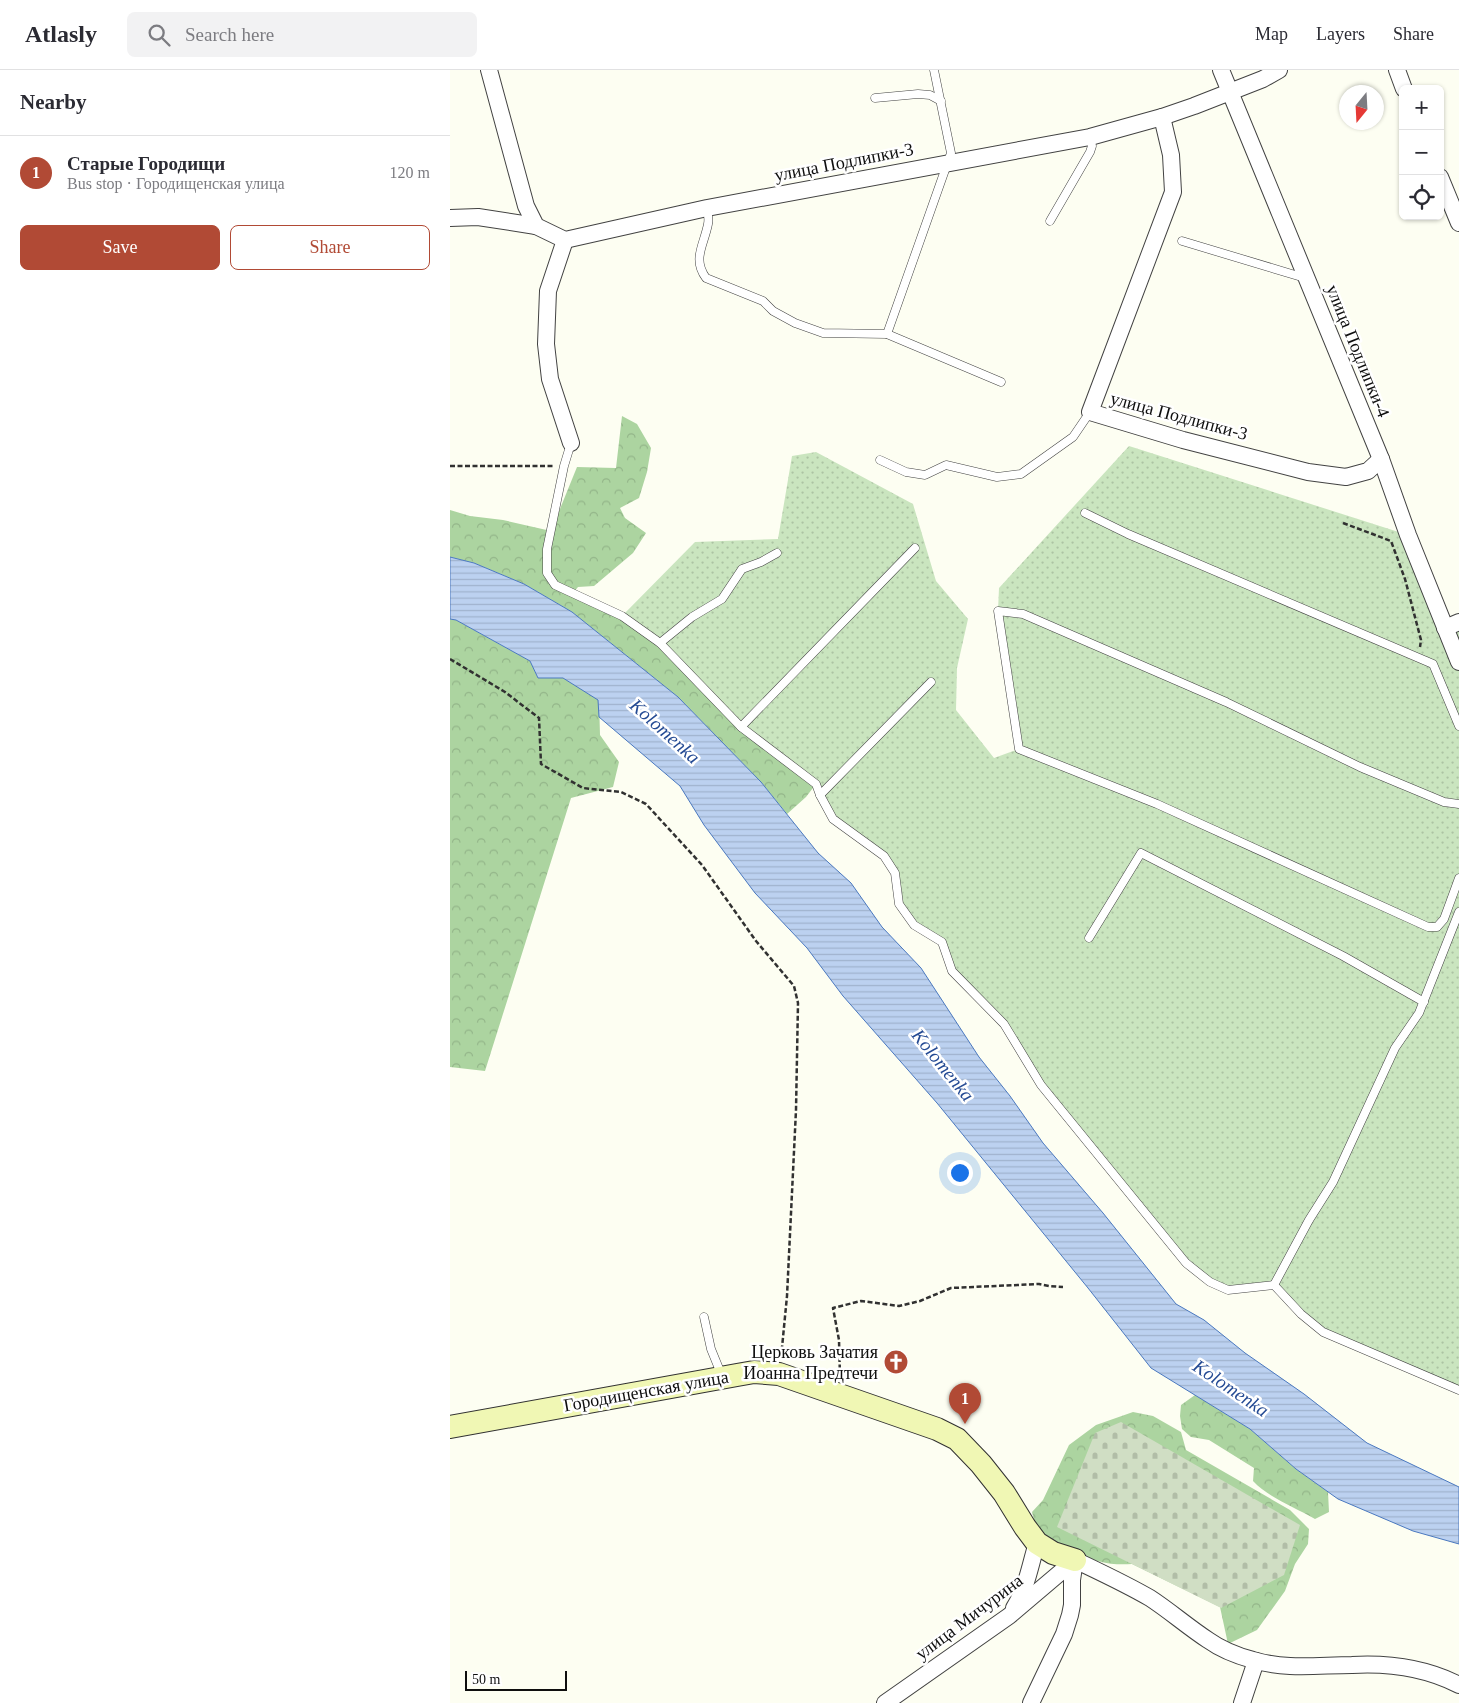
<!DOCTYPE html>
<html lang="en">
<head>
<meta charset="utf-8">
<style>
  :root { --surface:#fff; --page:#f2f2f3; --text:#2b2b33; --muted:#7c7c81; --line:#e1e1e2; --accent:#b14a35 }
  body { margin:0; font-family:Georgia,serif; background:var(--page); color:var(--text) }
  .controls { position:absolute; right:15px; top:15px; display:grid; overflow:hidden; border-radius:8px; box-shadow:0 1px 4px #0004 }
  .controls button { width:45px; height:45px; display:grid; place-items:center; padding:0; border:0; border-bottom:1px solid var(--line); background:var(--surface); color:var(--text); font:25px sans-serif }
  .compass { position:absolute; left:889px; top:15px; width:45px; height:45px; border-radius:50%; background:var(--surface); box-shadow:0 1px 4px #0004; rotate:198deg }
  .scale { position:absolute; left:15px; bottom:12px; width:102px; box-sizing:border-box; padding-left:5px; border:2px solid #0f0f0f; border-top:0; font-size:14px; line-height:18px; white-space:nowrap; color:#0f0f0f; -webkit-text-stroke:4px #fff; paint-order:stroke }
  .you { position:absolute; left:509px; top:1102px; width:18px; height:18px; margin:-12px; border:4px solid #fff; border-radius:50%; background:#1a73e8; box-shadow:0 0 0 8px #1a73e833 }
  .badge { display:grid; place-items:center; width:32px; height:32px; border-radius:50%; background:var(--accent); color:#fff; font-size:16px; font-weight:700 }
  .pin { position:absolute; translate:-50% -41px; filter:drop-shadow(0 1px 2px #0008) }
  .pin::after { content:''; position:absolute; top:26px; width:18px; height:15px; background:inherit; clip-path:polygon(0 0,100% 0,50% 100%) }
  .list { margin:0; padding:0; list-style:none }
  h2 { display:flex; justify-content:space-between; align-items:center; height:65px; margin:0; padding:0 20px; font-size:21px }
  h2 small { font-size:16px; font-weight:400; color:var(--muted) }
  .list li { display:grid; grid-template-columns:32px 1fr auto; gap:15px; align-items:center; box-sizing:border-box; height:75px; padding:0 20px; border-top:1px solid var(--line) }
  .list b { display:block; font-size:19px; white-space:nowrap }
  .list p { margin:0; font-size:16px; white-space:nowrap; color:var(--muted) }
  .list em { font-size:16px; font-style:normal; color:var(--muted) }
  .actions { display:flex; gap:10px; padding:15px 20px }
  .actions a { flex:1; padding:11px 0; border:1px solid var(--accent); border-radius:8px; text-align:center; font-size:18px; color:var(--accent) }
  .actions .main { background:var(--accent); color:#fff }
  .icon { flex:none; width:28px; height:28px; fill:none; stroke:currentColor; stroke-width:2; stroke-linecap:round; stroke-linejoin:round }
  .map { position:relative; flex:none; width:1009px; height:1633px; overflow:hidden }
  header { display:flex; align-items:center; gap:30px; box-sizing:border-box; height:70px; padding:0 25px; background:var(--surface); border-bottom:1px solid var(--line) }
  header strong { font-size:24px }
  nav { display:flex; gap:28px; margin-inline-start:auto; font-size:18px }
  .search { width:350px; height:45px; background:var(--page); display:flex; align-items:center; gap:12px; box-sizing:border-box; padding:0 18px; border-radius:8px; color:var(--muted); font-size:19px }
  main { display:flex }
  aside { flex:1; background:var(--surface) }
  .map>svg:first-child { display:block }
  .forest { fill:url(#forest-crowns) }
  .cemetery { fill:url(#cemetery-stones) }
  .garden { fill:url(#garden-dots) }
  .water { fill:url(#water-rules); stroke:#4a78bf }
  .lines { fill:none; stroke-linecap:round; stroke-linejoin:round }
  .lane-casing { stroke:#424242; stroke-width:9 }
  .street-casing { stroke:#424242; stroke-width:18 }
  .secondary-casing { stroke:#313131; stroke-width:24 }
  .path { stroke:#313131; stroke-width:2.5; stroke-dasharray:5 2.5; stroke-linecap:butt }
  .lane { stroke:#fff; stroke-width:8 }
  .street { stroke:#fff; stroke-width:16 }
  .secondary { stroke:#f0f7b4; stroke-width:22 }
  .labels { text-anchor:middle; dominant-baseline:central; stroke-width:5; stroke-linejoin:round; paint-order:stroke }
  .street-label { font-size:18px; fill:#0f0f0f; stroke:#fff }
  .poi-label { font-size:18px; fill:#0f0f0f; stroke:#fff; text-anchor:end }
  .water-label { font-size:19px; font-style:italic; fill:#254b94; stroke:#fff }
</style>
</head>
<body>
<header>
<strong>Atlasly</strong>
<div class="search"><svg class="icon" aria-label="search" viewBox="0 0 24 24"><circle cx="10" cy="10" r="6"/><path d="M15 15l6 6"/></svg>Search here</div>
<nav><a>Map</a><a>Layers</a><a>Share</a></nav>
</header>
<main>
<aside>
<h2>Nearby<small></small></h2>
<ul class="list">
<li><span class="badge">1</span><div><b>Старые Городищи</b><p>Bus stop · Городищенская улица</p></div><em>120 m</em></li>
</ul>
<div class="actions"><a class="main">Save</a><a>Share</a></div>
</aside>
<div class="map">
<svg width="1009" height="1633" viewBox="0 0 1009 1633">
  <defs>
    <pattern id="forest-crowns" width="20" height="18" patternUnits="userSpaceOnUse" patternTransform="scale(1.25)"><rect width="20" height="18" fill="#acd4a0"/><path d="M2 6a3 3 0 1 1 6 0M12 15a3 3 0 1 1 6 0" fill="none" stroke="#93b589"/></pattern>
    <pattern id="cemetery-stones" width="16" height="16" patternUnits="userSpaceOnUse" patternTransform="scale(1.25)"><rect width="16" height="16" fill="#d0dec4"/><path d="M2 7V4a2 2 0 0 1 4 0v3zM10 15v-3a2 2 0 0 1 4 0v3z" fill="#b1bda7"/></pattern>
    <pattern id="garden-dots" width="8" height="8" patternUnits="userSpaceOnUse" patternTransform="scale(1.25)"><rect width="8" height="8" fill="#cae5bf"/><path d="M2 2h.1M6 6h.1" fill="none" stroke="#acc3a3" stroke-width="1.8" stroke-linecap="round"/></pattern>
    <pattern id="water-rules" width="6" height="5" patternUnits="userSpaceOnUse" patternTransform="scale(1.25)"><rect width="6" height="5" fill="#bcd1f0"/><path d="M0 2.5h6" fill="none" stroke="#a0b2cd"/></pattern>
  </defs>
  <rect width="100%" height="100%" fill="#fdfef2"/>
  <g class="forest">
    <polygon points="172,346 187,354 201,378 197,402 189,428 170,438 175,448 196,463 183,483 144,516 128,517 123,523 172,546 210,573 366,714 356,727 337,744 311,712 228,627 122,542 74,514 24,493 0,487 0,440 20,446 53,450 101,461 127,397 166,398"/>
    <polygon points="0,549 6,550 80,591 88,608 113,608 149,630 150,665 169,692 163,717 121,728 35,1001 0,997"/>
    <path d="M745,1325L800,1359L846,1399L878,1422L879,1442L865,1449C845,1437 819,1428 803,1411L804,1398L759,1370L741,1367L732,1359L730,1346L731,1335Z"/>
    <path d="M683,1342L703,1346L731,1362L736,1380L840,1440L859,1459L858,1474L845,1494L835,1521L807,1560L778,1574L770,1537L682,1494C643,1497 619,1480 587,1462L582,1442L593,1430L619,1375L646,1355Z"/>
  </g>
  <polygon class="cemetery" points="671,1352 850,1455 834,1505 771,1538 607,1457 645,1363"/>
  <polygon class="garden" points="679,376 958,465 995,558 1009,552 1009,1320 873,1262 824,1216 778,1220 736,1193 591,1015 554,954 502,901 492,872 464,855 449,834 445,803 434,786 383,749 366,714 291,657 210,573 172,546 245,472 328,469 342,386 366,382 463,434 486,511 518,549 507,598 506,640 544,688 569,679 548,541 549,518"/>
  <polygon class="water" points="0,487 24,493 74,514 122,542 228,627 311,712 368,783 401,813 432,857 471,898 529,987 560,1026 593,1073 653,1143 726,1234 754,1250 795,1283 854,1324 917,1373 1009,1417 1009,1474 963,1461 888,1429 846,1399 800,1359 701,1298 638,1218 487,1033 393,926 357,878 305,823 254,755 230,716 149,647 148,630 113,608 88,608 80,591 6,550 0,549"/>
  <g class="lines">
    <defs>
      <g id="lane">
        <polyline points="425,28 468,24 480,25 491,31"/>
        <path d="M257,138C258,143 259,149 258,154C254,175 242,189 256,208L313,231L323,241L345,253L373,263L437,264L551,312"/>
        <polyline points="600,151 640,82 642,76 640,67"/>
        <polyline points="732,171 855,208"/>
        <polyline points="437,264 501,83 484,0"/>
        <polyline points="121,373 114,396 97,479 97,503 105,515 172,546 210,573 291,657 366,714 370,725 383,749 434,786 445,803 449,834 464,855 492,872 502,901 554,954 591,1015 736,1193 760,1212 778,1220 824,1215 851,1244 873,1262 1009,1320"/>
        <polyline points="430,390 456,402 475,405 496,395 547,407 571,404 623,367 640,342"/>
        <polyline points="635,443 678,464 983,594 1009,656"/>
        <polyline points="210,573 242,547 272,529 292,499 311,492 327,483"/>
        <polyline points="291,657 465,478"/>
        <polyline points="370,725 481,612"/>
        <polyline points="1009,734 994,732 910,697 776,632 573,544 548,541 569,679 707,734 978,857 987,857 994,849 1009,808"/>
        <polyline points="639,868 691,783 893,886 974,932"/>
        <polyline points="824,1215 859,1150 883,1112 945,978 969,943 1009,842"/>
        <polyline points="254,1247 261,1279 272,1306"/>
      </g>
      <g id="street">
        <polyline points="39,0 76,136 86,156 115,170 257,138 640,67 712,47 744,36 813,9 829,0"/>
        <polyline points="771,0 931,389 958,465 1009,592"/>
        <polyline points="947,0 954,19"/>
        <polyline points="712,47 721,85 723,122 640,342 733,370 858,402 896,407 918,401 931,389"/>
        <polyline points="990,107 1009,153"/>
        <polyline points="0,148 28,147 86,156"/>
        <polyline points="115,170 98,221 96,274 100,309 121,373"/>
        <polyline points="995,558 1009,552"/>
        <path d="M625,1490C650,1502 676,1514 700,1528C720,1541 738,1557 758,1570C772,1580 788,1586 803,1590C836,1600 869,1595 902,1595C938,1593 976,1598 1009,1615"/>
        <path d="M564,1538C577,1518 580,1495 587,1473"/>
        <polyline points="435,1633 559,1546 625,1490"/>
        <polyline points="581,1633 614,1564 620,1545 622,1535 622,1510 625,1490"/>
        <polyline points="792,1633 806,1591"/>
      </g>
      <polyline id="secondary" points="0,1357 287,1305 304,1302 329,1304 487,1359 507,1369 531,1394 554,1423 575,1457 587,1473 603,1483 625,1490"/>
    </defs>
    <use href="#lane" class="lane-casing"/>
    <use href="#street" class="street-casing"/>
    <use href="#secondary" class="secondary-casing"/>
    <g class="path">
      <polyline points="0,396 103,396"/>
      <polyline points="893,453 941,471 955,509 971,570 970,577"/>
      <polyline points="0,589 55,622 89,648 91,694 133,718 171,722 196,734 252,795 306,871 344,916 348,933 346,1040 337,1226 331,1288"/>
      <polyline points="390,1307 389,1270 383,1238 411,1231 449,1236 470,1231 501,1218 589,1214 599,1216 613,1217"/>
    </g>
    <use href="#lane" class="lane"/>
    <use href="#street" class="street"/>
    <use href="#secondary" class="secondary"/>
  </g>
  <defs>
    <symbol id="church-disc" viewBox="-11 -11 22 22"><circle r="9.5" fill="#b14a35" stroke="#fff"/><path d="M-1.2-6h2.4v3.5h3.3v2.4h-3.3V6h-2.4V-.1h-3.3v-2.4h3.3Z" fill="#fff"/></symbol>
  </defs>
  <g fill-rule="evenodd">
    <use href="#church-disc" x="432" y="1278" width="28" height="28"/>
  </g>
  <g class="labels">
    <g class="street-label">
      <text transform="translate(394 92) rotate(-11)">улица Подлипки-3</text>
      <text transform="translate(908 281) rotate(68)">улица Подлипки-4</text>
      <text transform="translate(729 346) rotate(15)">улица Подлипки-3</text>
      <text transform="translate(196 1321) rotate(-10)">Городищенская улица</text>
      <text transform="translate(519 1547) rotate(-37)">улица Мичурина</text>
    </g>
    <g class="poi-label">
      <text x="428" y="1282">Церковь Зачатия<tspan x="428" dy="21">Иоанна Предтечи</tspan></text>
    </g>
    <g class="water-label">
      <text transform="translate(215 661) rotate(42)">Kolomenka</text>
      <text transform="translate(493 995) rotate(51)">Kolomenka</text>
      <text transform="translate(781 1318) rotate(34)">Kolomenka</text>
    </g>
  </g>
</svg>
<div class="controls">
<button>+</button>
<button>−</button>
<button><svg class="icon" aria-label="locate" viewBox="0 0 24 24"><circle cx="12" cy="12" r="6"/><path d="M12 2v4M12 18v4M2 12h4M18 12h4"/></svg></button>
</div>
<svg class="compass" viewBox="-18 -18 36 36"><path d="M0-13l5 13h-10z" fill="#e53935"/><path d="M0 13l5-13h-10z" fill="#7c7c81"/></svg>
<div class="scale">50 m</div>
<div class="you"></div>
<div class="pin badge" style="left:515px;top:1354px">1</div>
</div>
</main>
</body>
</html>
